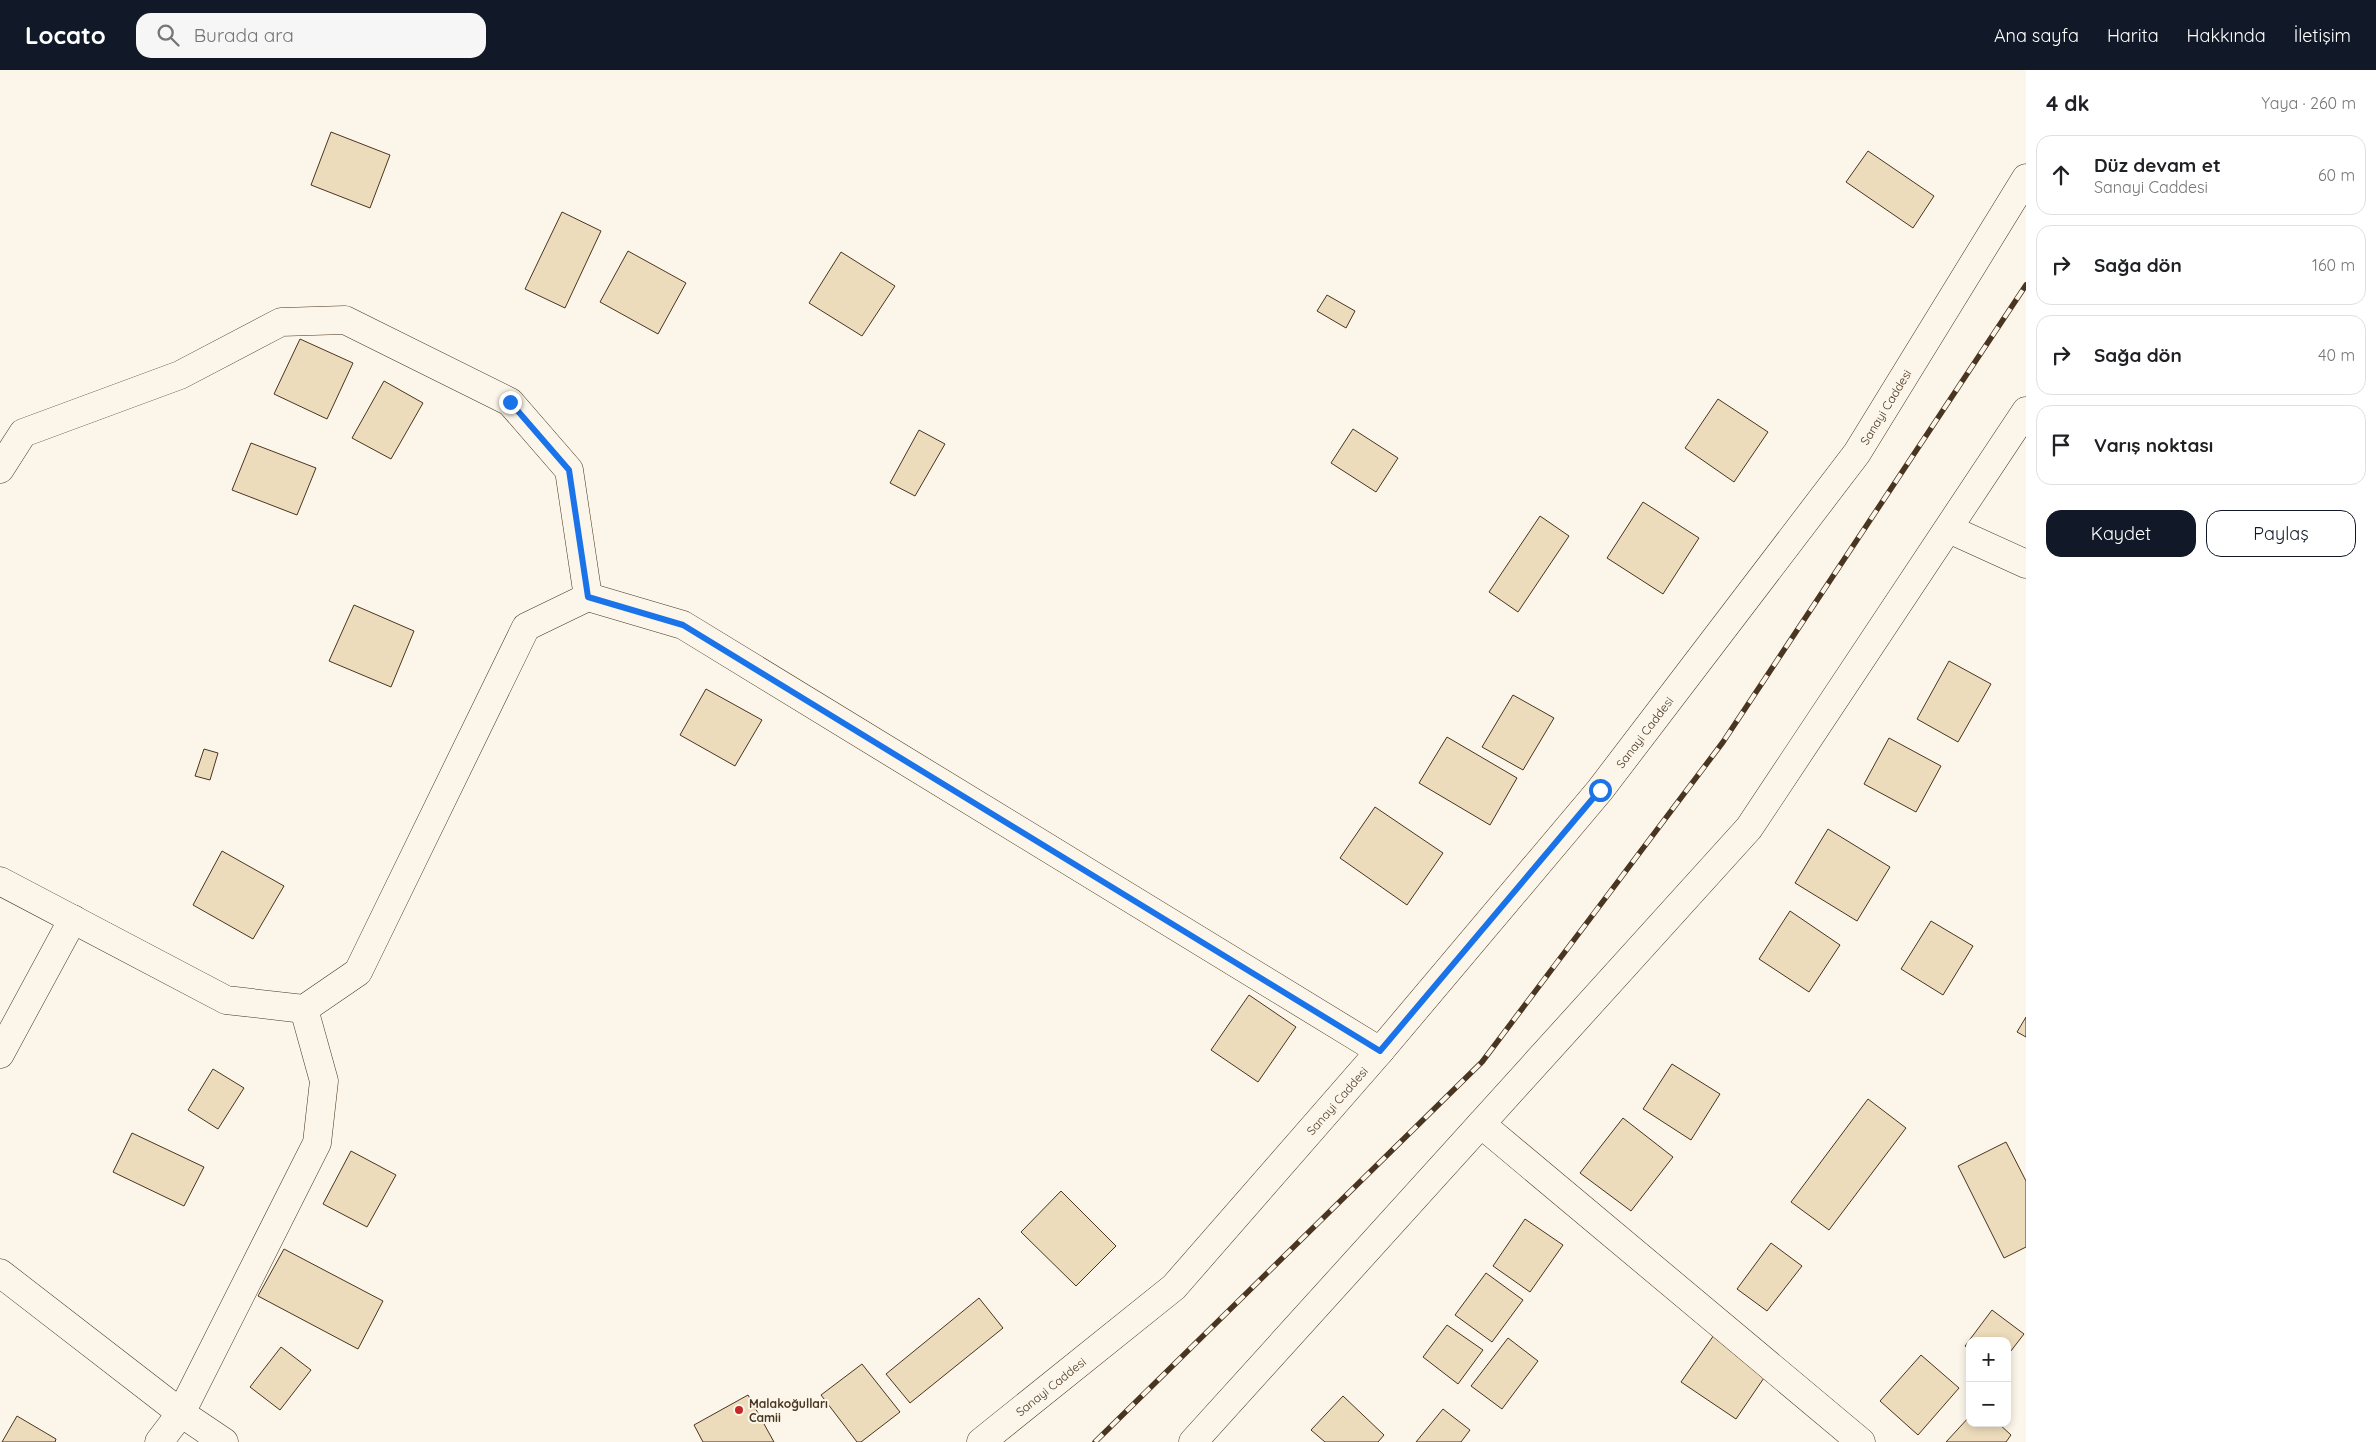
<!DOCTYPE html>
<html lang="tr">
<head>
<meta charset="utf-8">
<style>
  :root { --surface:#fff; --page:#f6f6f6; --text:#202124; --muted:#757577; --line:#e0e0e0; --accent:#111827 }
  body { margin:0; font-family:Quicksand,sans-serif; background:var(--page); color:var(--text) }
  .controls { position:absolute; right:15px; bottom:15px; display:grid; overflow:hidden; border-radius:10px; box-shadow:0 2px 8px #0003 }
  .controls button { width:45px; height:45px; display:grid; place-items:center; padding:0; border:0; border-bottom:1px solid var(--line); background:var(--surface); color:var(--text); font:25px sans-serif }
  .stop { position:absolute; width:15px; height:15px; margin:-11px; border:4px solid #1a73e8; border-radius:50%; background:#fff }
  .stop.end { background:#1a73e8; border-color:#fff; box-shadow:0 1px 5px #0008 }
  .list { margin:0; padding:0; list-style:none }
  h2 { display:flex; justify-content:space-between; align-items:center; height:65px; margin:0; padding:0 20px; font-size:21px }
  h2 small { font-size:16px; font-weight:400; color:var(--muted) }
  .list li { display:grid; grid-template-columns:32px 1fr auto; gap:15px; align-items:center; box-sizing:border-box; height:80px; margin:0 10px 10px; padding:0 10px; border:1px solid var(--line); border-radius:15px }
  .list b { display:block; font-size:19px; white-space:nowrap }
  .list p { margin:0; font-size:16px; white-space:nowrap; color:var(--muted) }
  .list em { font-size:16px; font-style:normal; color:var(--muted) }
  .actions { display:flex; gap:10px; padding:15px 20px }
  .actions a { flex:1; padding:11px 0; border:1px solid var(--accent); border-radius:15px; text-align:center; font-size:18px; color:var(--accent) }
  .actions .main { background:var(--accent); color:#fff }
  .icon { flex:none; width:28px; height:28px; fill:none; stroke:currentColor; stroke-width:2; stroke-linecap:round; stroke-linejoin:round }
  .map { position:relative; flex:none; width:2026px; height:1372px; overflow:hidden }
  header { display:flex; align-items:center; gap:30px; box-sizing:border-box; height:70px; padding:0 25px; background:var(--accent); color:#fff }
  header strong { font-size:24px }
  nav { display:flex; gap:28px; margin-inline-start:auto; font-size:18px }
  .search { width:350px; height:45px; background:var(--page); display:flex; align-items:center; gap:12px; box-sizing:border-box; padding:0 18px; border-radius:15px; color:var(--muted); font-size:19px }
  main { display:flex }
  aside { flex:1; background:var(--surface) }
  .map>svg:first-child { display:block }
  .building { fill:#ecdcbc; stroke:#4a3520 }
  .lines { fill:none; stroke-linecap:round; stroke-linejoin:round }
  .minor-casing { stroke:#4a3520; stroke-width:29 }
  .minor { stroke:#fbf6e9; stroke-width:28 }
  .rail-casing { stroke:#4a3520; stroke-width:5.5 }
  .rail { stroke:#fbf6e9; stroke-width:4; stroke-dasharray:11; stroke-linecap:butt }
  .route { stroke:#1a73e8; stroke-width:6 }
  .poi-dot { fill:#c62828; stroke:#fbf6e9; stroke-width:2 }
  .labels { text-anchor:middle; dominant-baseline:central; stroke-width:4; stroke-linejoin:round; paint-order:stroke }
  .street-label { font-size:12px; fill:#4a3520; stroke:#fbf6e9 }
  .poi-label { font-size:12px; font-weight:bold; fill:#4a3520; stroke:#fbf6e9; text-anchor:start }
</style>
</head>
<body>
<header>
<strong>Locato</strong>
<div class="search"><svg class="icon" aria-label="search" viewBox="0 0 24 24"><circle cx="10" cy="10" r="6"/><path d="M15 15l6 6"/></svg>Burada ara</div>
<nav><a>Ana sayfa</a><a>Harita</a><a>Hakkında</a><a>İletişim</a></nav>
</header>
<main>
<div class="map">
<svg width="2026" height="1372" viewBox="0 0 2026 1372">
  <rect width="100%" height="100%" fill="#fbf6e9"/>
  <g class="building">
    <polygon points="331,62 390,85 370,138 311,115"/>
    <polygon points="1868,81 1934,126 1913,158 1846,112"/>
    <polygon points="562,142 601,161 565,238 525,219"/>
    <polygon points="628,181 686,213 658,264 600,232"/>
    <polygon points="841,182 895,216 862,266 809,233"/>
    <polygon points="1327,225 1355,241 1346,258 1317,241"/>
    <polygon points="300,269 353,293 327,349 274,324"/>
    <polygon points="384,311 423,333 391,389 352,368"/>
    <polygon points="1718,329 1768,362 1734,412 1685,378"/>
    <polygon points="1353,359 1398,388 1376,422 1331,393"/>
    <polygon points="919,360 945,374 915,426 890,413"/>
    <polygon points="251,373 316,398 297,445 232,420"/>
    <polygon points="1643,432 1699,468 1663,524 1607,488"/>
    <polygon points="1540,446 1569,466 1518,542 1489,522"/>
    <polygon points="354,535 414,561 391,617 329,591"/>
    <polygon points="1949,591 1991,614 1958,672 1917,649"/>
    <polygon points="706,619 762,650 735,696 680,665"/>
    <polygon points="1513,625 1554,648 1523,700 1482,677"/>
    <polygon points="1447,667 1517,708 1490,755 1419,713"/>
    <polygon points="1889,668 1941,696 1916,742 1864,714"/>
    <polygon points="204,679 218,683 210,710 195,706"/>
    <polygon points="1375,737 1443,783 1407,835 1340,788"/>
    <polygon points="1828,759 1890,797 1857,851 1795,813"/>
    <polygon points="222,781 284,816 253,869 193,835"/>
    <polygon points="1790,841 1840,875 1809,922 1759,889"/>
    <polygon points="1931,851 1973,876 1943,925 1901,899"/>
    <polygon points="1249,925 1296,957 1258,1012 1211,980"/>
    <polygon points="2026,947 2026,967 2017,962"/>
    <polygon points="1672,994 1720,1024 1691,1070 1643,1039"/>
    <polygon points="213,999 244,1018 218,1059 188,1040"/>
    <polygon points="1868,1029 1906,1058 1829,1160 1791,1132"/>
    <polygon points="1623,1048 1673,1087 1631,1141 1580,1103"/>
    <polygon points="132,1063 204,1097 184,1136 113,1102"/>
    <polygon points="2006,1072 2026,1111 2026,1177 2004,1188 1958,1096"/>
    <polygon points="351,1081 396,1105 367,1157 323,1134"/>
    <polygon points="1061,1121 1116,1176 1076,1216 1021,1162"/>
    <polygon points="1525,1149 1563,1175 1530,1222 1493,1196"/>
    <polygon points="1771,1173 1802,1196 1767,1241 1737,1219"/>
    <polygon points="284,1179 383,1231 358,1279 258,1226"/>
    <polygon points="1486,1203 1523,1230 1492,1272 1455,1245"/>
    <polygon points="979,1228 1003,1258 910,1333 886,1304"/>
    <polygon points="1992,1240 2024,1264 2007,1286 2007,1271 1970,1271 1970,1280 1965,1276"/>
    <polygon points="1447,1255 1483,1280 1458,1314 1423,1287"/>
    <polygon points="1714,1265 1768,1302 1736,1349 1681,1312"/>
    <polygon points="1508,1268 1538,1291 1502,1339 1471,1316"/>
    <polygon points="281,1277 311,1300 280,1340 250,1317"/>
    <polygon points="1921,1285 1959,1318 1918,1365 1880,1331"/>
    <polygon points="862,1294 900,1342 861,1372 857,1372 821,1325"/>
    <polygon points="748,1325 774,1372 703,1372 694,1355"/>
    <polygon points="1343,1326 1384,1365 1378,1372 1325,1372 1311,1360"/>
    <polygon points="1443,1339 1470,1360 1461,1372 1416,1372"/>
    <polygon points="17,1346 56,1369 55,1372 2,1372"/>
    <polygon points="1970,1346 1970,1353 1998,1353 2011,1365 2006,1372 1946,1372"/>
  </g>
  <g class="lines">
    <defs>
      <g id="minor">
        <polyline points="0,399 23,363 180,305 281,252 345,250 510,332 569,400 588,527"/>
        <polyline points="1949,459 2026,494"/>
        <polyline points="0,811 226,930 304,939 358,902 526,557 588,527 683,555 1380,981"/>
        <polyline points="0,984 73,849"/>
        <polyline points="1481,1054 1861,1372"/>
        <polyline points="0,1203 181,1343 224,1372"/>
        <polyline points="159,1372 181,1343 317,1073 324,1011 304,939"/>
        <path id="s1" d="M981,1372L1174,1217L1380,981L1600,720L1857,383L2026,108"/>
        <polyline points="1193,1372 1749,758 2026,341"/>
      </g>
    </defs>
    <use href="#minor" class="minor-casing"/>
    <use href="#minor" class="minor"/>
    <defs>
      <polyline id="rail" points="1095,1372 1482,992 1723,672 2026,215"/>
    </defs>
    <use href="#rail" class="rail-casing"/>
    <use href="#rail" class="rail"/>
  </g>
  <g class="lines">
    <polyline class="route" points="510,332 569,400 588,527 683,555 1380,981 1600,720"/>
  </g>
  <circle class="poi-dot" cx="739" cy="1340" r="5"/>
  <g class="labels">
    <g class="street-label">
      <text stroke="none"><textPath href="#s1" startOffset="1380">Sanayi Caddesi</textPath></text>
      <text stroke="none"><textPath href="#s1" startOffset="975">Sanayi Caddesi</textPath></text>
      <text stroke="none"><textPath href="#s1" startOffset="495">Sanayi Caddesi</textPath></text>
      <text stroke="none"><textPath href="#s1" startOffset="89">Sanayi Caddesi</textPath></text>
    </g>
    <g class="poi-label">
      <text x="749" y="1333">Malakoğulları<tspan x="749" dy="14">Camii</tspan></text>
    </g>
  </g>
</svg>
<div class="controls">
<button>+</button>
<button>−</button>
</div>
<div class="stop" style="left:1600px;top:720px"></div>
<div class="stop end" style="left:510px;top:332px"></div>
</div>
<aside>
<h2>4 dk<small>Yaya · 260 m</small></h2>
<ul class="list">
<li><svg class="icon" aria-label="ahead" viewBox="0 0 24 24"><path d="M12 20V5M6 11l6-6 6 6"/></svg><div><b>Düz devam et</b><p>Sanayi Caddesi</p></div><em>60 m</em></li>
<li><svg class="icon" aria-label="right" viewBox="0 0 24 24"><path d="M7 20v-9h11M14 6l5 5-5 5"/></svg><div><b>Sağa dön</b></div><em>160 m</em></li>
<li><svg class="icon" aria-label="right" viewBox="0 0 24 24"><path d="M7 20v-9h11M14 6l5 5-5 5"/></svg><div><b>Sağa dön</b></div><em>40 m</em></li>
<li><svg class="icon" aria-label="arrive" viewBox="0 0 24 24"><path d="M6 21V4h12l-3 4 3 4H6"/></svg><div><b>Varış noktası</b></div></li>
</ul>
<div class="actions"><a class="main">Kaydet</a><a>Paylaş</a></div>
</aside>
</main>
</body>
</html>
